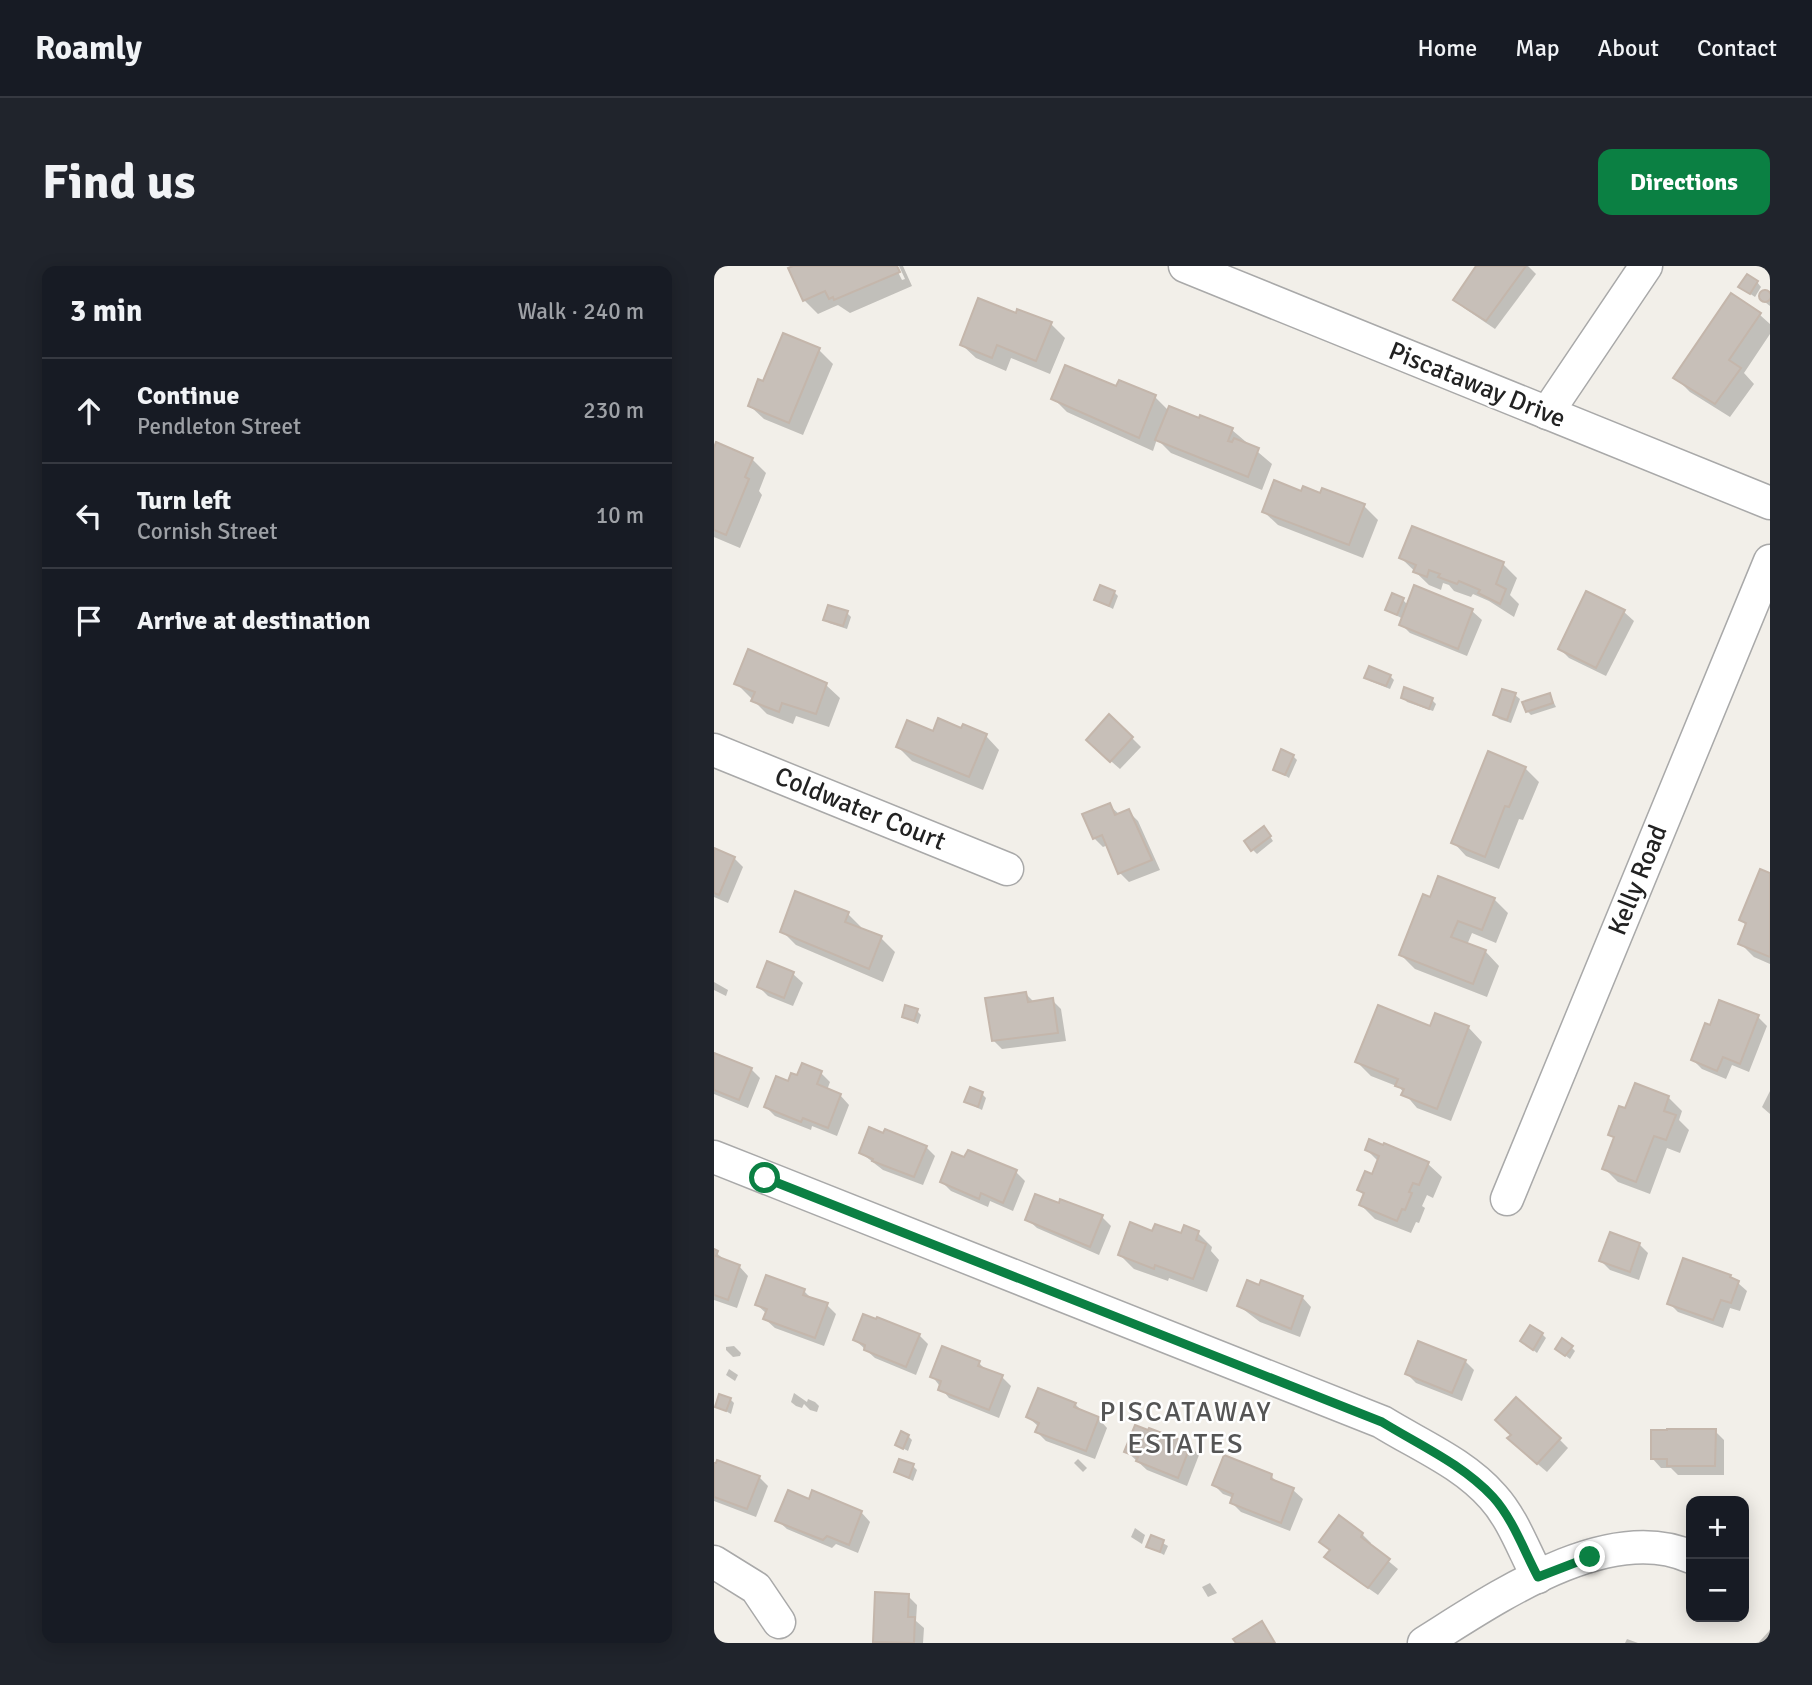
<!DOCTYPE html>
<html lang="en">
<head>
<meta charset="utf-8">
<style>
  :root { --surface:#171b24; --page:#20242c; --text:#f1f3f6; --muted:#9ea1a6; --line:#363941; --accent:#0b8043 }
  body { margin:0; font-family:Signika,sans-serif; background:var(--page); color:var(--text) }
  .controls { position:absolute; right:21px; bottom:21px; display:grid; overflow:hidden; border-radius:14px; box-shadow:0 4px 18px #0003 }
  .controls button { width:63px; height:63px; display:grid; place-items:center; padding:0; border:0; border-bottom:2px solid var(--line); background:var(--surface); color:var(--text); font:35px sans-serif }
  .stop { position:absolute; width:21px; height:21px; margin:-16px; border:5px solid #0b8043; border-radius:50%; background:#fff }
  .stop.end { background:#0b8043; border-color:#fff; box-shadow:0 2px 7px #0008 }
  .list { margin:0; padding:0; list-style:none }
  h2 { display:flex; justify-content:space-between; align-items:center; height:91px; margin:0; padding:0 28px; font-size:30px }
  h2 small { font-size:23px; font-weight:400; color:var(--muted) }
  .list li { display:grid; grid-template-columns:46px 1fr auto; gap:21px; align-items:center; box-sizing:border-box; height:105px; padding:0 28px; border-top:2px solid var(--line) }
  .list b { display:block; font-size:26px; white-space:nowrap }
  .list p { margin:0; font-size:23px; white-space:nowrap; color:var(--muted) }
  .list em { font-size:23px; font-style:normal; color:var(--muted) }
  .icon { flex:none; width:38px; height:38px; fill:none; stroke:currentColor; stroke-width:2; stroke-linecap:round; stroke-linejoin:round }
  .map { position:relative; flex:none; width:1056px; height:1377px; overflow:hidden; border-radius:14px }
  header { display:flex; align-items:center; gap:42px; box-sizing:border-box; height:98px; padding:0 35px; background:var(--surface); border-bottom:2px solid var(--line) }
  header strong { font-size:33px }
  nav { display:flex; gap:38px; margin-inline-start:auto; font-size:24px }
  .intro { display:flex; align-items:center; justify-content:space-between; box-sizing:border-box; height:168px; padding:0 42px }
  h1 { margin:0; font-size:49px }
  .button { padding:18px 32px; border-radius:14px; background:var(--accent); color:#fff; font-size:24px; font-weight:700 }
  main { display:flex; gap:42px; padding:0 42px }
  aside { flex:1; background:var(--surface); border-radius:14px; box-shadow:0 4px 18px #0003 }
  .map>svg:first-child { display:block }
  .shadow { fill:#0003 }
  .building { fill:#c7bfb8; stroke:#c4b6ab; stroke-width:2 }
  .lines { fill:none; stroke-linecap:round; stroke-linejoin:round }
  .minor-casing { stroke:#a9a9a9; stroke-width:35 }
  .minor { stroke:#fff; stroke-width:32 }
  .route { stroke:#0b8043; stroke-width:9 }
  .labels { text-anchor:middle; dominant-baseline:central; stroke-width:5; stroke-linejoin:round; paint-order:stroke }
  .street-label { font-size:26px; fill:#222; stroke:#fff }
  .neighbourhood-label { font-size:28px; letter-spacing:2px; fill:#555; stroke:#fff }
</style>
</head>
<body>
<header>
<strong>Roamly</strong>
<nav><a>Home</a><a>Map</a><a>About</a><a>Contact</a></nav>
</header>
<div class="intro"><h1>Find us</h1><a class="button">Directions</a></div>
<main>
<aside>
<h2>3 min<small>Walk · 240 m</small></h2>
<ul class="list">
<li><svg class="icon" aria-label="ahead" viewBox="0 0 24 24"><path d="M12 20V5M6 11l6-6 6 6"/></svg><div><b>Continue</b><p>Pendleton Street</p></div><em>230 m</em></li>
<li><svg class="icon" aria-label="left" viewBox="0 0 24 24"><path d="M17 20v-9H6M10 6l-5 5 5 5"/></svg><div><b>Turn left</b><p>Cornish Street</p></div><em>10 m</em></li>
<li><svg class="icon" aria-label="arrive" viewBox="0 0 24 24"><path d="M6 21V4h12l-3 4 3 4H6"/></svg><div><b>Arrive at destination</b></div></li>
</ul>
</aside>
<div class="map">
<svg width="1056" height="1377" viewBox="0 0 1056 1377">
  <rect width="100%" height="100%" fill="#f2efe9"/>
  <g class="shadow">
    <polygon points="83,0 181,0 188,14 191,13 185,0 189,0 198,20 136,47 124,39 104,48 90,34"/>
    <polygon points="764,0 814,0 822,8 781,63 750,42 741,33"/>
    <polygon points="1043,16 1047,21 1041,31 1026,21"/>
    <polygon points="1050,25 1056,26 1056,40 1047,33"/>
    <polygon points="1018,29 1046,49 1056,58 1056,68 1030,107 1040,118 1016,151 976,126 962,112"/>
    <polygon points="303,50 337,58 351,72 336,108 297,92 292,105 262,92 248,79"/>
    <polygon points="105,84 119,98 89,169 50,153 36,140 50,118"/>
    <polygon points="406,116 441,131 455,145 486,154 487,151 518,164 558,198 548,224 457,187 443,173 439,185 353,146 339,132 403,123"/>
    <polygon points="0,187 38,193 52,207 45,225 48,229 26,282 0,271"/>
    <polygon points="650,240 664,254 649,292 564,259 550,246"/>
    <polygon points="687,292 789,298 803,312 796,329 805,338 800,351 775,335 759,328 757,331 740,325 735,319 729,317 727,324 715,319"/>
    <polygon points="701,322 758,345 768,354 753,390 696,367 687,358 689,353 673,344 689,334 694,339"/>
    <polygon points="400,326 404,330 399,343 382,334"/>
    <polygon points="873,327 910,346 920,355 892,410 855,392 846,383"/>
    <polygon points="133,347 137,351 133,363 115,357 111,353"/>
    <polygon points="676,410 680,414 676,423 656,415 652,411"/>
    <polygon points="22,417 112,419 126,432 115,461 82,450 79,458 53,448"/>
    <polygon points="789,425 801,429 806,433 797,457 785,453 781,449"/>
    <polygon points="836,429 842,441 817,449 813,445"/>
    <polygon points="689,431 718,434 722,438 719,445 693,436"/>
    <polygon points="248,464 272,470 285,484 269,524 198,495 184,481 220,467"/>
    <polygon points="418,472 427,481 406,503 383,483"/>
    <polygon points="579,490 583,494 575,512 561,503"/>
    <polygon points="811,502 825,516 809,554 805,553 785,603 752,590 739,576"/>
    <polygon points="395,539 406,549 415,546 424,555 446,604 415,616 406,607 394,579 389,581 380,572"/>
    <polygon points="553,566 559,575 543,588 539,584"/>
    <polygon points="0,584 20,592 29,601 14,637 0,631"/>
    <polygon points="1056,609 1056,698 1040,691 1026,677 1033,660 1027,654"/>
    <polygon points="716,633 780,633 794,647 782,677 758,667 753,679 772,686 785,700 773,731 701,703 687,689"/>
    <polygon points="134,648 147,661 146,664 167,672 181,686 169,716 82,679 68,665"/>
    <polygon points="54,697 79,708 89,717 79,740 54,730 45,721"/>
    <polygon points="0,716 14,724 12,730 0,724"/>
    <polygon points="312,728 321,737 338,734 347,743 352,775 288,783 279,774"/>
    <polygon points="203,745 207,749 204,758 190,750"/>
    <polygon points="722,749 755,762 768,776 737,855 703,842 685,821 657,810 643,796 717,762"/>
    <polygon points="1044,751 1053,760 1035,806 1018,799 1012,813 988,803 979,794"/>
    <polygon points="0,789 37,803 46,812 34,842 0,828"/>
    <polygon points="89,800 107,807 116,816 113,824 126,829 135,839 123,870 98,860 97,864 61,850 52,841 75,817 84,812"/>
    <polygon points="1056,825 1056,848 1048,841"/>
    <polygon points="268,828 272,832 268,844 252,836"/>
    <polygon points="954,831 968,845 965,854 975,864 966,887 953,882 936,928 904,916 890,902 901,873 896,869 912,844"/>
    <polygon points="212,881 221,890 209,919 169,904 147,887"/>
    <polygon points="653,884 714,898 728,911 719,932 713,929 708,940 711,942 705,957 702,956 697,967 661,953 647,939 651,930 645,924 659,910 665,896"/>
    <polygon points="302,906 311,915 299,945 276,935 274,941 237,925 228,916"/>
    <polygon points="388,951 397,960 385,989 323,962 313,953"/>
    <polygon points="471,962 484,967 498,981 497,985 505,994 493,1026 455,1012 454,1015 420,1003 406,989 439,967 468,970"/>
    <polygon points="925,978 934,987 925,1014 896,1004 887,995"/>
    <polygon points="0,985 13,996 25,1000 34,1010 23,1042 0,1034"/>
    <polygon points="1016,1010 1033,1025 1026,1045 1016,1042 1009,1062 964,1046 955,1037"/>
    <polygon points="90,1025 100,1035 113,1039 122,1048 110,1080 61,1062 51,1053 53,1048 43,1039"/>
    <polygon points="588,1031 597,1041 586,1071 546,1056 525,1040"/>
    <polygon points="828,1068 832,1072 823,1087 808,1075"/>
    <polygon points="205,1069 214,1078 202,1109 161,1092 141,1074"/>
    <polygon points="20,1080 27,1087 26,1090 19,1091 12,1084 12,1081"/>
    <polygon points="857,1081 861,1085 856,1093 847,1086"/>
    <polygon points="751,1095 760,1104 748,1135 702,1117 693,1108"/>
    <polygon points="265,1097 274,1106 288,1111 297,1120 285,1152 235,1132 218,1110"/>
    <polygon points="15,1103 24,1109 21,1115 12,1109"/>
    <polygon points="80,1127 93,1136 94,1133 101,1136 105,1140 103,1146 96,1144 90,1138 88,1142 82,1140 77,1136"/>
    <polygon points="16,1133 20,1137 17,1148 3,1140"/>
    <polygon points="361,1138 369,1146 384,1152 393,1162 381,1193 332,1175 323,1166 325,1161 314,1151"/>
    <polygon points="1001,1165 1010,1174 1010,1209 964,1209 957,1202 947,1202 938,1192"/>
    <polygon points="194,1170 198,1174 194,1185 183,1179"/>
    <polygon points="845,1173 854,1182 833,1206 804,1181"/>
    <polygon points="476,1180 485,1189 473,1220 433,1204 412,1185"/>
    <polygon points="364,1193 373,1202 369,1206 360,1197"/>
    <polygon points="0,1199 45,1211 54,1220 42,1251 0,1235"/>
    <polygon points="199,1200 203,1204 199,1215 182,1206"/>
    <polygon points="557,1210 566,1219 579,1224 589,1233 576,1265 527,1246 518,1237 520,1232 509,1228 500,1219"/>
    <polygon points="96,1235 147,1246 156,1256 144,1287 122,1278 118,1282 73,1263 63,1254"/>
    <polygon points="421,1262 431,1269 428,1278 417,1271"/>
    <polygon points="648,1268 657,1277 656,1280 684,1303 664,1329 622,1300 613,1291 617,1285 607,1276"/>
    <polygon points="438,1271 454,1280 450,1289 434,1280"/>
    <polygon points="496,1317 503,1327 494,1331 488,1321"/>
    <polygon points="194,1330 203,1339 202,1355 210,1362 209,1377 162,1377 160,1376"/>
    <polygon points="1056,1364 1056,1377 1046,1377 1045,1376"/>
    <polygon points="913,1373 924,1377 911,1377"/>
  </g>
  <g class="building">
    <polygon points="79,0 183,0 186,6 120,34 119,31 115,33 111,25 89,35 74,2"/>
    <polygon points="762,0 812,0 772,55 739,34"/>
    <polygon points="1033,8 1044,15 1036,28 1024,21"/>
    <circle cx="1051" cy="30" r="6"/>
    <polygon points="1017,27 1047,47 1015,94 1027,102 1001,138 959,112"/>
    <polygon points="264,32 302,47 303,43 338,56 322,95 283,79 278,92 246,79"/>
    <polygon points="69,67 106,82 75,157 34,140 44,113 49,115"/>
    <polygon points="351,99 402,120 405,114 442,129 425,172 337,133"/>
    <polygon points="455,140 485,152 486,149 519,162 514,175 518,176 520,172 545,182 534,211 441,174"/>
    <polygon points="2,176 39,192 31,211 35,213 12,269 0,264 0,182"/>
    <polygon points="560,214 587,225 589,220 606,227 608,222 651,238 635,279 548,246"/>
    <polygon points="698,260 790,296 782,318 792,323 786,338 764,327 766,324 745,315 743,318 724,311 726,308 715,304 713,311 699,306 702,299 685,292"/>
    <polygon points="386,319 401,325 395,340 380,334"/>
    <polygon points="700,319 759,343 744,383 685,359"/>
    <polygon points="872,325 911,344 882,402 844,383"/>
    <polygon points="678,327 690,332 683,349 671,344"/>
    <polygon points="114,339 134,345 129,360 109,354"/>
    <polygon points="34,383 113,417 102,448 68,437 65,446 37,435 41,426 20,418"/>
    <polygon points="655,400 677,409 672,420 650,412"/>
    <polygon points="690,421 719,432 715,443 687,432"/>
    <polygon points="788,423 802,427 793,454 779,449"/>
    <polygon points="836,427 839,437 812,446 808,436"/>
    <polygon points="395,448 419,471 396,496 372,474"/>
    <polygon points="224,452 247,462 249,458 273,468 255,511 182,481 193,454 219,465"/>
    <polygon points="567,483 580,489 571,509 559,504"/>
    <polygon points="774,485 812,501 795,541 791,540 771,591 737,577"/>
    <polygon points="396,537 401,549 415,543 438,594 404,608 388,569 379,573 368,548"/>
    <polygon points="550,560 557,570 537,585 530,575"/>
    <polygon points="0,582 21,591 5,629 0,627"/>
    <polygon points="1046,603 1056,607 1056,691 1024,678 1032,657 1025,654"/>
    <polygon points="724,610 781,632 768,664 744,655 737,671 772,684 759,718 685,689 709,628 716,631"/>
    <polygon points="81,625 135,646 131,656 168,670 155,703 66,666"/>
    <polygon points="53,695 80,706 70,732 43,721"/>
    <polygon points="312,726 314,736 339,732 344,767 278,775 271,732"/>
    <polygon points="1005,734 1045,749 1026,798 1009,791 1003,805 977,794 991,757 996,759"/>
    <polygon points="191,739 204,743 200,755 188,751"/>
    <polygon points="664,739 716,760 721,747 755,760 723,843 687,829 690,823 681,820 684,813 641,796"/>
    <polygon points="0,787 38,802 25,834 0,824"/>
    <polygon points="88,797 108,805 103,818 127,828 114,862 89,852 87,856 50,841 62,810 74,815 77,807 83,809"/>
    <polygon points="921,817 955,830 950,845 962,849 952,874 940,870 922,916 888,903 900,871 894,869 905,840 911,842"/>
    <polygon points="256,821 269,826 264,841 250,836"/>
    <polygon points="155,861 169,867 171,863 213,880 200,911 158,895 159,893 145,887"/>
    <polygon points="655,873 669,879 670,877 715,896 705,919 699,917 695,926 698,927 691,944 688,943 683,955 645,939 650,927 643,924 651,905 658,908 665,890 651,884"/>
    <polygon points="254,884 303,904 289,937 267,927 265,933 226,916 238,886 250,891"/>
    <polygon points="321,928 345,937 346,933 389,949 376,981 311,954"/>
    <polygon points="416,956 438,965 441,958 467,967 470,959 485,965 482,974 492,978 479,1013 441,999 440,1003 404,989"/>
    <polygon points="896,966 926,977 916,1006 885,995"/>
    <polygon points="0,983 4,985 2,990 26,999 14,1034 0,1029"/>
    <polygon points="969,992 1017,1009 1016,1011 1025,1015 1017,1037 1007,1034 999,1054 953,1038"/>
    <polygon points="52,1009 91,1023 89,1029 114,1037 101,1072 49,1053 53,1043 41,1039"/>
    <polygon points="533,1014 545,1019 547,1014 589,1030 577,1063 523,1040"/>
    <polygon points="149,1048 162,1053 163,1051 206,1068 192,1101 150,1084 151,1079 139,1074"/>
    <polygon points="816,1059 829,1067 819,1084 806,1075"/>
    <polygon points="848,1072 859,1080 851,1090 841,1083"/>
    <polygon points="704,1075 752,1094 738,1127 691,1108"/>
    <polygon points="228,1080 266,1095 264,1100 289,1109 275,1144 224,1124 227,1115 216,1111"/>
    <polygon points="324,1122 362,1137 360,1141 385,1151 372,1185 321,1166 325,1157 312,1151"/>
    <polygon points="5,1128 17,1132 12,1145 1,1141"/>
    <polygon points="802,1131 847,1172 823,1198 793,1172 797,1169 781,1154"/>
    <polygon points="421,1159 434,1164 435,1162 477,1178 464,1212 422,1195 424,1191 410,1186"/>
    <polygon points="953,1163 1002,1163 1001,1200 953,1200 953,1193 937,1193 937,1164 953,1164"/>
    <polygon points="187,1165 195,1169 189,1183 181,1179"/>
    <polygon points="510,1189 558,1208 557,1213 580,1222 567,1257 516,1237 519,1228 498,1219"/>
    <polygon points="185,1193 200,1198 195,1212 180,1206"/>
    <polygon points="3,1194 46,1210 33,1243 0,1231 0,1197 2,1197"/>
    <polygon points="74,1224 95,1233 98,1224 148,1245 135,1279 113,1270 109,1274 61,1255"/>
    <polygon points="625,1249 649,1267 647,1271 676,1293 654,1322 610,1291 616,1284 605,1276"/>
    <polygon points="437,1269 450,1274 446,1286 432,1281"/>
    <polygon points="161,1326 195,1328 194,1351 201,1351 200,1377 159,1376"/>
    <polygon points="548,1355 561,1377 522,1377 519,1373"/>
  </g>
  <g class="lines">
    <defs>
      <g id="minor">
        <polyline points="471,0 1056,237"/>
        <polyline points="833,147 932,0"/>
        <polyline points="0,484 293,603"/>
        <path d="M0,891L668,1156C707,1180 749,1197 779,1231C799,1253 810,1285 824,1311"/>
        <polyline points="793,933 1056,295"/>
        <polyline points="0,1296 42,1322 65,1356"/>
        <path d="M710,1377C779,1334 894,1253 977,1291"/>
      </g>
    </defs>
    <use href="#minor" class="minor-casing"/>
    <use href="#minor" class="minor"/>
  </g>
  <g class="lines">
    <path class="route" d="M51,912L668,1156C707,1180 748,1198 779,1231C799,1253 810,1285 824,1311L876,1291"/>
  </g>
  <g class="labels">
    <g class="street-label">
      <text transform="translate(763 119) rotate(22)">Piscataway Drive</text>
      <text transform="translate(146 543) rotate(22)">Coldwater Court</text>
      <text transform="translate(924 614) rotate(-68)">Kelly Road</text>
    </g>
    <g class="neighbourhood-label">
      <text x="472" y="1146">PISCATAWAY<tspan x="472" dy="32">ESTATES</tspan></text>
    </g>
  </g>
</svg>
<div class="controls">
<button>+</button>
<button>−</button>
</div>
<div class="stop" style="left:51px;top:912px"></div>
<div class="stop end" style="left:876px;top:1291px"></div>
</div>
</main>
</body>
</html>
